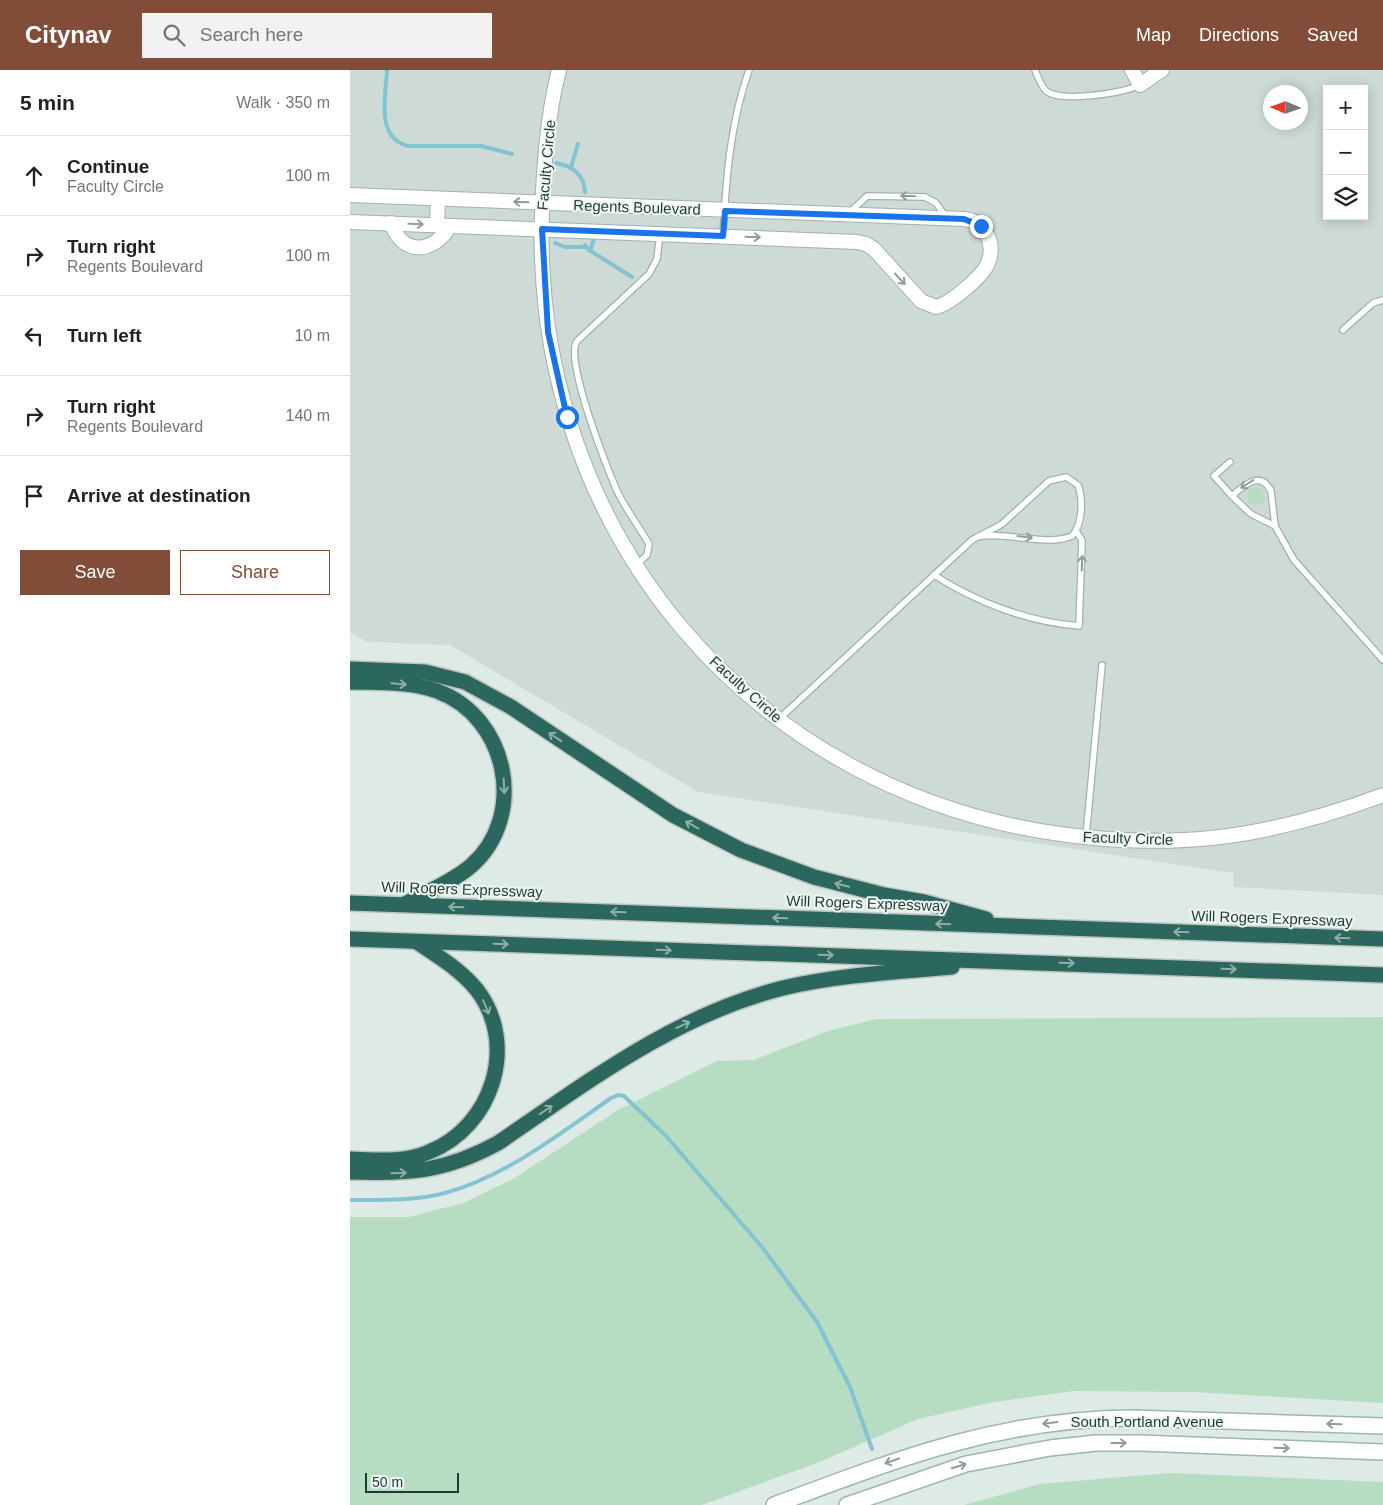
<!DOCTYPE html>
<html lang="en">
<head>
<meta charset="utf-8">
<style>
  :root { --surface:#fff; --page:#f2f2f2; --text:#222; --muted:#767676; --line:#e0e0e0; --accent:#814c38 }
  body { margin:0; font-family:Arial,sans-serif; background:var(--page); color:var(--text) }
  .controls { position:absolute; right:15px; top:15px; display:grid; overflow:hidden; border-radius:0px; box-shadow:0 2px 12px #0003 }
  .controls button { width:45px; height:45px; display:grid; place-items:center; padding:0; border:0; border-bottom:1px solid var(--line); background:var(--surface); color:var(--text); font:25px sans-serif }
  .compass { position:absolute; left:913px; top:15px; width:45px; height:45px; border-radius:50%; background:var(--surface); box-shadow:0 2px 12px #0003; rotate:272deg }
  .scale { position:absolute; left:15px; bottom:12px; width:94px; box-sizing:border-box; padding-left:5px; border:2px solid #1f3a34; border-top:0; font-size:14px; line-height:18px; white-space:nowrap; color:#1f3a34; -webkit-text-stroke:4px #eff7f3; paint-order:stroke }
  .stop { position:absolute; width:15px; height:15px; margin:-11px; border:4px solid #1a73e8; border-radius:50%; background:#fff }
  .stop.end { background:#1a73e8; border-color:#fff; box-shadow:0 1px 5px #0008 }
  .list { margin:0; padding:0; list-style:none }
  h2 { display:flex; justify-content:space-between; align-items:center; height:65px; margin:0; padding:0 20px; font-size:21px }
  h2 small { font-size:16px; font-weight:400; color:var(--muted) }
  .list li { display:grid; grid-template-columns:32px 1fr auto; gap:15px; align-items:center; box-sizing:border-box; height:80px; padding:0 20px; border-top:1px solid var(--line) }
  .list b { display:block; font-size:19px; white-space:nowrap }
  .list p { margin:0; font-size:16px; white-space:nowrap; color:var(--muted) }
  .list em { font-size:16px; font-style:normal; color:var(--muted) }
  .actions { display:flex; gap:10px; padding:15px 20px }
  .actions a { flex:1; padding:11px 0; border:1px solid var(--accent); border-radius:0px; text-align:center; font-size:18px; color:var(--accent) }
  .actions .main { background:var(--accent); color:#fff }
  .icon { flex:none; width:28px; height:28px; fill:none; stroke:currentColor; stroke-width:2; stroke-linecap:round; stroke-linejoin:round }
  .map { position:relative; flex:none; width:1033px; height:1435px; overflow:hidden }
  header { display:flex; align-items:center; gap:30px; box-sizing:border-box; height:70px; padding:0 25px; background:var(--accent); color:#fff }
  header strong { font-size:24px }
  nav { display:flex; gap:28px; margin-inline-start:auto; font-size:18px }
  .search { width:350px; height:45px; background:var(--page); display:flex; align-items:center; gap:12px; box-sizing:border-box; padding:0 18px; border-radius:0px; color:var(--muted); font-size:19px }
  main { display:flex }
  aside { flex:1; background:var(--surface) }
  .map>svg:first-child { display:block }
  .built { fill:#cddad5; fill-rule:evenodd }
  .green { fill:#b6dcc2 }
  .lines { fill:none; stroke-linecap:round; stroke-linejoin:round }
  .stream { stroke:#84c3d2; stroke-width:4 }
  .service-casing { stroke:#a1b2ad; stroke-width:8 }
  .tertiary-casing { stroke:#a1b2ad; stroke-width:16 }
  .secondary-casing { stroke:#9db6ae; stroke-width:18 }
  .motorway-casing { stroke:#bcc4c2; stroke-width:18 }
  .service { stroke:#fff; stroke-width:5.5 }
  .tertiary { stroke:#fff; stroke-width:14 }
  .secondary { stroke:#fff; stroke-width:15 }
  .motorway { stroke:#2b675d; stroke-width:15 }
  .oneway { stroke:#8f9c9a }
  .oneway2 { stroke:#8dafa8 }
  .route { stroke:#1a73e8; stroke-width:6 }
  .labels { text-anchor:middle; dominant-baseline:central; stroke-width:4; stroke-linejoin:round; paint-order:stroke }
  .street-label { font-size:15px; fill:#1f3a34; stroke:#eff7f3 }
</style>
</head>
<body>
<header>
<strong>Citynav</strong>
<div class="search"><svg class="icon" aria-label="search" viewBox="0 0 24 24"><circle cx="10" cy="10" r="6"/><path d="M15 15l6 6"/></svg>Search here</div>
<nav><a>Map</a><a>Directions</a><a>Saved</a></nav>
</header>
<main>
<aside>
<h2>5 min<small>Walk · 350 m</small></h2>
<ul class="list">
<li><svg class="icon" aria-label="ahead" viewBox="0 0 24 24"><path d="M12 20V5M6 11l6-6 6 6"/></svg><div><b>Continue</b><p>Faculty Circle</p></div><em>100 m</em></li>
<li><svg class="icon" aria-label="right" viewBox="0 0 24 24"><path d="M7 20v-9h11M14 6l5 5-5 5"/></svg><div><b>Turn right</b><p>Regents Boulevard</p></div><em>100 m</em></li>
<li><svg class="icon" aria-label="left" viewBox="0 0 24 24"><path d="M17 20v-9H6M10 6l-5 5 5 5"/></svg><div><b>Turn left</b></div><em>10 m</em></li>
<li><svg class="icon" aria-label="right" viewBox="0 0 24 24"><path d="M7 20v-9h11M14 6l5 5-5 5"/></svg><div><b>Turn right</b><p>Regents Boulevard</p></div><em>140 m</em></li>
<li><svg class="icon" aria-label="arrive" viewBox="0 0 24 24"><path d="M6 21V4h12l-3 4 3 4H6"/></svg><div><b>Arrive at destination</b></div></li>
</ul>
<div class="actions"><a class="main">Save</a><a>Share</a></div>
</aside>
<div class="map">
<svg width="1033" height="1435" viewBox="0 0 1033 1435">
  <rect width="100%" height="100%" fill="#deeae6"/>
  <path class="built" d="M0,0H1033V825L883,817V803L348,722L100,575L17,572L0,562ZM977,19H1014V146H977ZM921,22H951V52H921Z"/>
  <g class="green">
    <circle cx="906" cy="426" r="9"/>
    <polygon points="1033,947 1033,1333 844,1322 723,1321 644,1332 568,1349 472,1391 352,1435 0,1435 0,1147 59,1147 113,1133 163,1109 268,1040 367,991 404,990 478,961 526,949"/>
    <polygon points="820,1403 1033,1412 1033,1435 614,1435 690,1414"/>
  </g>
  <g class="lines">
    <g class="stream">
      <path d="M37,0C36,25 25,68 58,76H131L162,84"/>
      <path d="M206,93C223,96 234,104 235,122"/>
      <polyline points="221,97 228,74"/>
      <polyline points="205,173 215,177 236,177"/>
      <polyline points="235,175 239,180 282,207"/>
      <polyline points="240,181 244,169"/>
      <path d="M0,1130C32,1130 65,1131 95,1123C156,1106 210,1064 261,1028L268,1025L274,1026L316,1066L412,1177L467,1252L500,1317L522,1379"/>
    </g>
    <defs>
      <g id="service">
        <path d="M685,0C688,7 691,16 696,21C712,33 772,23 790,15"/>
        <polyline points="499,143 517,126 575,127 586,133 596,147"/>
        <path d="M373,166C376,109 380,54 399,0"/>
        <polyline points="993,260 1023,233 1033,230"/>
        <polyline points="880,392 864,406 882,426"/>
        <path d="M925,456L901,444L882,426C894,415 911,400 921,421L925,456L944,490L1033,590"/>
        <path d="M287,494L297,485L299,474C289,457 278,442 269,425C258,402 214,289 227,271L299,204L307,189L310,164"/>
        <path d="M584,505C626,532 678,552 729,556L732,470L726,461"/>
        <path d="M430,648L622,470C632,464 642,460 652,454L699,411L716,407L728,415C733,429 733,454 722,466C695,477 657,461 627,467"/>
        <polyline points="736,767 752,595"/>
      </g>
      <g id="tertiary">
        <path d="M209,0C197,47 194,95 192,143C181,461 401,724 717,765C765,771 813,773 861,768C920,762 977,746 1033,725"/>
        <polyline points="782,0 790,15 812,0"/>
        <path d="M0,125L614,149C635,151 646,173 638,193C633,206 600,234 586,237L571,231L524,179L516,174L507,172L0,152"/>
        <path d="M41,153C53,187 84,183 100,156"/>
        <polyline points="87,155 88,129"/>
      </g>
      <g id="secondary">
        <path d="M424,1435C547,1389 649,1349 782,1348L1033,1356"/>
        <polyline points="497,1435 616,1394 700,1378 746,1373 790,1373 1033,1382"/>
      </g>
      <g id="motorway">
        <polyline points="0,599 75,602 115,612 161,637 323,745 391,780 464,807 534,825 574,832 636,849"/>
        <path d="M0,612C29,613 59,611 87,621C158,647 178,746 121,796C102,812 77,822 55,834"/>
        <polyline points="0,833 1033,869"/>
        <polyline points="0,869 1033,905"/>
        <path d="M0,1089C27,1090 54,1093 79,1082C142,1057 169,975 127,920C111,900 88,886 67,872"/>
        <path d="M0,1102C59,1104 95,1102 148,1073C238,1012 325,945 433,918C488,905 546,902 602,897"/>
      </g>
    </defs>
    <use href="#service" class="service-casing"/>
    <use href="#tertiary" class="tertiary-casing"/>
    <use href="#secondary" class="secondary-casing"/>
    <use href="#motorway" class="motorway-casing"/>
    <use href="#service" class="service"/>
    <use href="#tertiary" class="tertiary"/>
    <use href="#secondary" class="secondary"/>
    <use href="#motorway" class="motorway"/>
  </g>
  <defs><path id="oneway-shaft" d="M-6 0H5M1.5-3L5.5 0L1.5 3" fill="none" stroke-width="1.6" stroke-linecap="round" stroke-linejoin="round" transform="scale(1.25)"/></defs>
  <g class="oneway">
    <use href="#oneway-shaft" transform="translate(558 126) rotate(-178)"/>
    <use href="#oneway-shaft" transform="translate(171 132) rotate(-178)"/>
    <use href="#oneway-shaft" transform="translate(66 154) rotate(2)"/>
    <use href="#oneway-shaft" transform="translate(403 167) rotate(2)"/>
    <use href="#oneway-shaft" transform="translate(550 209) rotate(47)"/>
    <use href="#oneway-shaft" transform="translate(897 414) rotate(148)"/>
    <use href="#oneway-shaft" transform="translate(675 467) rotate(7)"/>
    <use href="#oneway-shaft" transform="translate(732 493) rotate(-88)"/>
    <use href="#oneway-shaft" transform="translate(700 1353) rotate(173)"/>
    <use href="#oneway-shaft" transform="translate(984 1354) rotate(-178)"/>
    <use href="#oneway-shaft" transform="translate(769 1373)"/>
    <use href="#oneway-shaft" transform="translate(932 1378) rotate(2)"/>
    <use href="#oneway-shaft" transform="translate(542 1391) rotate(161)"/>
    <use href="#oneway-shaft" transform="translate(609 1396) rotate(-17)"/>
  </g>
  <g class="oneway2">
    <use href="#oneway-shaft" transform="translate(49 614) rotate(5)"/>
    <use href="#oneway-shaft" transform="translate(205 667) rotate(-146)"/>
    <use href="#oneway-shaft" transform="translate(154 716) rotate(87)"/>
    <use href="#oneway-shaft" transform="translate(342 755) rotate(-151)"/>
    <use href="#oneway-shaft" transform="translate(492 815) rotate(-166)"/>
    <use href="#oneway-shaft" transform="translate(106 837) rotate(-178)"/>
    <use href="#oneway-shaft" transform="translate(268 842) rotate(-178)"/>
    <use href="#oneway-shaft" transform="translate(430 848) rotate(-178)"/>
    <use href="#oneway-shaft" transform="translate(593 854) rotate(-178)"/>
    <use href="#oneway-shaft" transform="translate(831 862) rotate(-178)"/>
    <use href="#oneway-shaft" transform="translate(992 868) rotate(-178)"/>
    <use href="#oneway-shaft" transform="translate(151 874) rotate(2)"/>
    <use href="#oneway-shaft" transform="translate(314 880) rotate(2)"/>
    <use href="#oneway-shaft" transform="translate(476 885) rotate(2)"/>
    <use href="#oneway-shaft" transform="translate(717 893) rotate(2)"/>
    <use href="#oneway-shaft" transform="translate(879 899) rotate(2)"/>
    <use href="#oneway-shaft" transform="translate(136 937) rotate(66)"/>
    <use href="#oneway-shaft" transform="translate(333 955) rotate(-25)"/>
    <use href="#oneway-shaft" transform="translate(196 1040) rotate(-34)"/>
    <use href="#oneway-shaft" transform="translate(49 1103) rotate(-2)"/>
  </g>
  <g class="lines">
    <polyline class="route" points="217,347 198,262 192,159 373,166 375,141 614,149 631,156"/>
  </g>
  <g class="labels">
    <g class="street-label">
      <text transform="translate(196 95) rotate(-85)">Faculty Circle</text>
      <text transform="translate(287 137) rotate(2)">Regents Boulevard</text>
      <text transform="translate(396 619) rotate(42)">Faculty Circle</text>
      <text transform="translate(778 768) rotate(2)">Faculty Circle</text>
      <text transform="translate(112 819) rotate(2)">Will Rogers Expressway</text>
      <text transform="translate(517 833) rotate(2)">Will Rogers Expressway</text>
      <text transform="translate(922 848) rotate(2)">Will Rogers Expressway</text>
      <text x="797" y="1351">South Portland Avenue</text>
    </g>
  </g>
</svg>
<div class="controls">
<button>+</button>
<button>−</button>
<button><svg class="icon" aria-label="layers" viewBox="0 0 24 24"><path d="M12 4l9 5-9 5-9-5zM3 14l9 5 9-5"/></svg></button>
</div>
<svg class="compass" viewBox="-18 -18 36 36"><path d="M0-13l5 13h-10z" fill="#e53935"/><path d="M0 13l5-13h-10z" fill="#767676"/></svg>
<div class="scale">50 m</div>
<div class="stop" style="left:217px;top:347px"></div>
<div class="stop end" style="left:631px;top:156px"></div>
</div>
</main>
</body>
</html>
